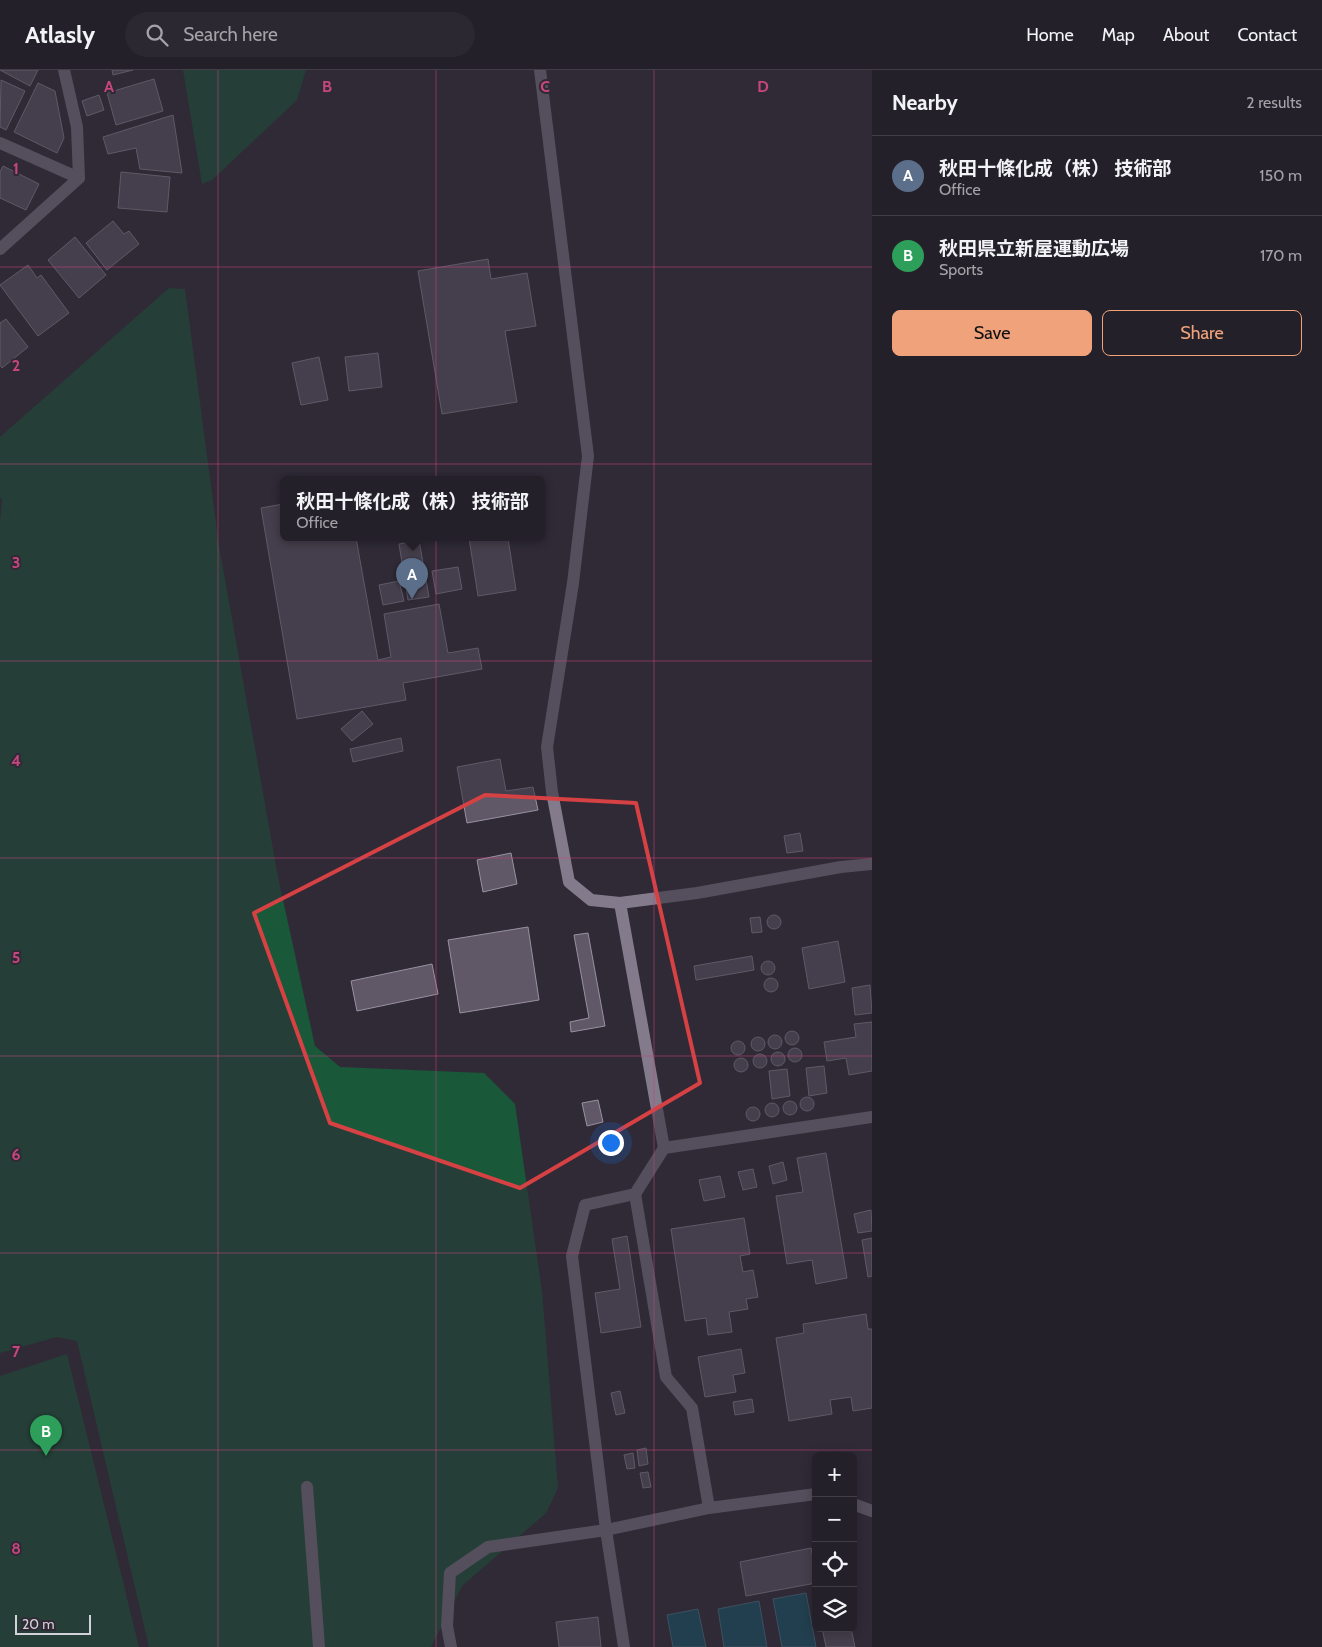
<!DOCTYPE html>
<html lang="en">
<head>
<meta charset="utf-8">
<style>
  :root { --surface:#242029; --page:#2c2831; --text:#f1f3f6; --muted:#a3a3a8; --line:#413e46; --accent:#f0a27a }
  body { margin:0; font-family:Cabin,"Noto Sans JP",sans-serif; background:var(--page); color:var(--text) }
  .controls { position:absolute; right:15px; bottom:15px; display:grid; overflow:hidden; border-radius:8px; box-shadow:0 2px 12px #0003 }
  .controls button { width:45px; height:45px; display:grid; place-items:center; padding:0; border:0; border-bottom:1px solid var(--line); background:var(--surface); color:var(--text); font:25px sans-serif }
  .scale { position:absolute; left:15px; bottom:12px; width:76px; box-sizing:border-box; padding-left:5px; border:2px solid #d5d1da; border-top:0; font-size:14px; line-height:18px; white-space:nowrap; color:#d5d1da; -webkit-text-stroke:4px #302a37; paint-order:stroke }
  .you { position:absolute; left:610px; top:1072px; width:18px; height:18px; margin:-12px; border:4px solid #fff; border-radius:50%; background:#1a73e8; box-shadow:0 0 0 8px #1a73e833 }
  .badge { display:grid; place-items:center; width:32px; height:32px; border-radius:50%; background:var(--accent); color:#fff; font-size:16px; font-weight:700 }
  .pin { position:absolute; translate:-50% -41px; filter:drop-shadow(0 1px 2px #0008) }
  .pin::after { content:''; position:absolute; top:26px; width:18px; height:15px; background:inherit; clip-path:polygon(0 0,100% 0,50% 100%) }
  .popup { position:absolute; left:280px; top:406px; width:265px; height:65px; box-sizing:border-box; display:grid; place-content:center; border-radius:8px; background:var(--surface); filter:drop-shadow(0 1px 4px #0005); font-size:16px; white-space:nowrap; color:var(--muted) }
  .popup b { font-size:19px; color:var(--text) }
  .popup::after { content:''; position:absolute; left:50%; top:100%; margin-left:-10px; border:10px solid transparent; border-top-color:var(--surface) }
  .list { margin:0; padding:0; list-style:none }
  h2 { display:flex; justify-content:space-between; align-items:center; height:65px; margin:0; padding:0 20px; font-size:21px }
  h2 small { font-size:16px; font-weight:400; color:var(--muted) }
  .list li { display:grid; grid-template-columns:32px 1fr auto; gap:15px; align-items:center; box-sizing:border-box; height:80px; padding:0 20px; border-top:1px solid var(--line) }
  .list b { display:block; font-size:19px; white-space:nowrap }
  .list p { margin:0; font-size:16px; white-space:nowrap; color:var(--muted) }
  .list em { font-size:16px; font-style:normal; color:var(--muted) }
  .actions { display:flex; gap:10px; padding:15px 20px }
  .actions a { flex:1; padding:11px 0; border:1px solid var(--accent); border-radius:8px; text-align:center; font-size:18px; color:var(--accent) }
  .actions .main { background:var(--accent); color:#111 }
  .icon { flex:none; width:28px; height:28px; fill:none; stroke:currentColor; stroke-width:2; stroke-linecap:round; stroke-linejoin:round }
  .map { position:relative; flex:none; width:872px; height:1577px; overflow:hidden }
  header { display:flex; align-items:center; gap:30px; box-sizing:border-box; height:70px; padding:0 25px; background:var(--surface); border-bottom:1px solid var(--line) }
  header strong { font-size:24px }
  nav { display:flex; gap:28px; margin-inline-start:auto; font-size:18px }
  .search { width:350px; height:45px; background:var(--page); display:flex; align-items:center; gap:12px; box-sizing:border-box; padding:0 18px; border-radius:28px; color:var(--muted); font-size:19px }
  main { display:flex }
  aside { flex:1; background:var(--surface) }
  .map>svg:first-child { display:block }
  .green { fill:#195838 }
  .water { fill:#135a6e; stroke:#4d7e8e }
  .building { fill:#605867; stroke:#9991a2 }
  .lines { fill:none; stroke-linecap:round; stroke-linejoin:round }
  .lane { stroke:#837b8b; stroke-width:12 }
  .street { stroke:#837b8b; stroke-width:12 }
  .marked { fill:none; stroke:#d64143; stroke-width:4; stroke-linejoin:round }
  .grid { fill:none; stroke:#c7467b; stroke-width:1; stroke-opacity:0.55 }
  .grid-label { font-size:16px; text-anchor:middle; font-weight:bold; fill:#c7467b; stroke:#302a37; stroke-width:4; stroke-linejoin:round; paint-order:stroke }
</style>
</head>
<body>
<header>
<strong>Atlasly</strong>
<div class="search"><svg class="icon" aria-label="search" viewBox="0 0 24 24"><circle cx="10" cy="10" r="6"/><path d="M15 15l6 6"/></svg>Search here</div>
<nav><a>Home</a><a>Map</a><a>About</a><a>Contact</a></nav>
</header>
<main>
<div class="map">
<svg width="872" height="1577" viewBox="0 0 872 1577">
  <rect width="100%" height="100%" fill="#302a37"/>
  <g class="green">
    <polygon points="183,0 306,0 297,30 212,110 202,114"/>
    <polygon points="169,218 185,219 219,476 278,807 315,976 340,997 484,1003 515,1034 542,1221 558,1418 546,1443 462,1516 431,1577 149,1577 77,1271 57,1267 0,1283 0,452 2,430 0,427 0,367"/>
    <polygon points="67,1284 139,1577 0,1577 0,1306"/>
  </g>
  <g class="water">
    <polygon points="806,1523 816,1577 782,1577 773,1529"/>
    <polygon points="759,1531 767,1577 724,1577 718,1539"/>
    <polygon points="698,1539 706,1577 673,1577 667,1545"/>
  </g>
  <g class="building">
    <polygon points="0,0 38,0 30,16"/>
    <polygon points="112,0 133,0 113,5"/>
    <polygon points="154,9 163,41 116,55 107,23"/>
    <polygon points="1,10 25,21 6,60 0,57"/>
    <polygon points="38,13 55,21 64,68 57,83 14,62"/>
    <polygon points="99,25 104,40 87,46 82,31"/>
    <polygon points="173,45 182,103 140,99 136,78 108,84 103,67"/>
    <polygon points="3,96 39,114 26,140 0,128 0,102"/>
    <polygon points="121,102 170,107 167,142 118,138"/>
    <polygon points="113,151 124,164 129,161 139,174 107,200 86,173"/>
    <polygon points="75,167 106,205 79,228 48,190"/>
    <polygon points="488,189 491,209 527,203 536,256 505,261 517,332 442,344 418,201"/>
    <polygon points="28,195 37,208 41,205 69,243 38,266 0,215"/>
    <polygon points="6,249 28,277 2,298 0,295 0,253"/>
    <polygon points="378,283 382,317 349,321 345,287"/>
    <polygon points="319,287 328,330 301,335 292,293"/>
    <polygon points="283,434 283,468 356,468 378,590 391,587 384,544 439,534 448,583 478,578 482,599 403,613 406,630 297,649 261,438"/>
    <polygon points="469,468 508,468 516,520 478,526"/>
    <polygon points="419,470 429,527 408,530 399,474"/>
    <polygon points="458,497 462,519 436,524 432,501"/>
    <polygon points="399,511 404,531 383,535 379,515"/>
    <polygon points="362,641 373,654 352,671 341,659"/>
    <polygon points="401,668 403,681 353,692 350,679"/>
    <polygon points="500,689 506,721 533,717 538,740 467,753 457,697"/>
    <polygon points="800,763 803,781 787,783 784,766"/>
    <polygon points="511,783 517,814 483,822 477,790"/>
    <circle cx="774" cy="852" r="7"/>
    <polygon points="760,847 762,862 752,863 750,848"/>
    <polygon points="528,857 539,930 460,943 448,870"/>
    <polygon points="588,863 605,956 571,962 570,952 589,948 574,865"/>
    <polygon points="838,871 845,912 809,919 802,878"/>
    <polygon points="752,886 754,900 696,910 694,896"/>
    <circle cx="768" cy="898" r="7"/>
    <polygon points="432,894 438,924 357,941 351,911"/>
    <circle cx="771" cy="915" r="7"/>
    <polygon points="870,915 872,943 855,945 852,918"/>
    <polygon points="872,952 872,1001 849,1005 846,988 827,991 824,972 856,967 854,954"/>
    <circle cx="792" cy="968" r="7"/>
    <circle cx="775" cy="972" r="7"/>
    <circle cx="758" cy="974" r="7"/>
    <circle cx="738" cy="978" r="7"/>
    <circle cx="795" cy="985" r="7"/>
    <circle cx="778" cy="989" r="7"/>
    <circle cx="760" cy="991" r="7"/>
    <circle cx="741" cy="995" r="7"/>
    <polygon points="824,996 827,1023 809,1026 806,998"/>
    <polygon points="787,999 790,1026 772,1029 769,1001"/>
    <circle cx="807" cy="1034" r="7"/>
    <polygon points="598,1030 603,1052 587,1056 582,1033"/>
    <circle cx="790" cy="1038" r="7"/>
    <circle cx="772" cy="1040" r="7"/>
    <circle cx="753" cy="1044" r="7"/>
    <polygon points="826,1083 847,1208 816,1214 812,1190 787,1194 776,1126 803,1122 797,1088"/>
    <polygon points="783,1092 787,1110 773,1114 769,1096"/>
    <polygon points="753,1099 757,1117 743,1120 738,1102"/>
    <polygon points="720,1106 725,1127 704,1131 699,1110"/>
    <polygon points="871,1140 872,1161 858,1163 854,1144"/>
    <polygon points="744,1148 750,1184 740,1186 743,1202 753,1200 758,1227 746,1229 748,1239 729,1242 732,1262 708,1265 706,1248 685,1251 671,1159"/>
    <polygon points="627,1166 641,1257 601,1263 595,1223 620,1219 612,1169"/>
    <polygon points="872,1168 872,1206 868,1207 862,1170"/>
    <polygon points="866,1244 868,1259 872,1259 872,1338 853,1341 851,1327 830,1330 832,1344 789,1351 776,1268 804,1263 803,1254"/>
    <polygon points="741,1279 745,1303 733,1305 736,1322 705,1327 698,1287"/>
    <polygon points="620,1321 625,1343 616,1345 611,1323"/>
    <polygon points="752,1329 754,1342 735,1345 733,1332"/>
    <polygon points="646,1378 648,1394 639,1396 637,1380"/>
    <polygon points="633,1383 635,1398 627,1399 624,1385"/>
    <polygon points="648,1402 651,1417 643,1418 640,1403"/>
    <polygon points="811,1478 816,1502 816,1513 746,1526 740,1492"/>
    <polygon points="598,1547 601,1577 559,1577 556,1552"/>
    <polygon points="822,1558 851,1558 855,1577 826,1577"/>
  </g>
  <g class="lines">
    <g class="lane">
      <polyline points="620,833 664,1078 872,1047"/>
      <polyline points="307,1417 319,1577"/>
      <polyline points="853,1434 872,1441"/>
      <polyline points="709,1438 816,1424"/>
      <polyline points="451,1577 447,1556 450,1503 488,1477 606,1460 572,1186 585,1135 635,1124 664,1078"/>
      <polyline points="624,1577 606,1460 709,1438 692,1338 666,1307 635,1124"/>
    </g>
    <g class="street">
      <polyline points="540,0 588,386 573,513 547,677 552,722 569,812 591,830 620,833 697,823 841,797 872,794"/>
      <polyline points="0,73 79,108"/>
      <polyline points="0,179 79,108 77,57 64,0"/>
    </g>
  </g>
  <path d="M0 0H872V1577H0ZM485,725L636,733L700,1013L520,1118L330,1053L254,843Z" fill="#302a37" fill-opacity=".55" fill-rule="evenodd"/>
  <path class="marked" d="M485,725L636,733L700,1013L520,1118L330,1053L254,843Z"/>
  <path class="grid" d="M218,0V1577M436,0V1577M654,0V1577M0,197H872M0,394H872M0,591H872M0,788H872M0,986H872M0,1183H872M0,1380H872"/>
  <g class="grid-label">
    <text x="109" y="22">A</text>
    <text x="327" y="22">B</text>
    <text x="545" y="22">C</text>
    <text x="763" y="22">D</text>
    <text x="16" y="104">1</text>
    <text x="16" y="301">2</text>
    <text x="16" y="498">3</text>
    <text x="16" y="696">4</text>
    <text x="16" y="893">5</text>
    <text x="16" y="1090">6</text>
    <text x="16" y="1287">7</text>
    <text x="16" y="1484">8</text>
  </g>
</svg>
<div class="controls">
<button>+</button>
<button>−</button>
<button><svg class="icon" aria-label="locate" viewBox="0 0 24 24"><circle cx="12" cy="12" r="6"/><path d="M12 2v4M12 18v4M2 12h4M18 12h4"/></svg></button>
<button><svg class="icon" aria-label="layers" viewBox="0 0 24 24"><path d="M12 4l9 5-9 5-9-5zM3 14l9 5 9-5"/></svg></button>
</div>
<div class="scale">20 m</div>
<div class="you"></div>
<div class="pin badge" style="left:412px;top:529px;background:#5c6f8a">A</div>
<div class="popup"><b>秋田十條化成（株） 技術部</b>Office</div>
<div class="pin badge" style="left:46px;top:1386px;background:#2e9e5b">B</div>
</div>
<aside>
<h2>Nearby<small>2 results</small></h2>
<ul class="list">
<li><span class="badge" style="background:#5c6f8a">A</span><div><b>秋田十條化成（株） 技術部</b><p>Office</p></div><em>150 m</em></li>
<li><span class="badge" style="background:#2e9e5b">B</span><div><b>秋田県立新屋運動広場</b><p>Sports</p></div><em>170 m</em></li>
</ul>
<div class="actions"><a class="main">Save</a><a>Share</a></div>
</aside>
</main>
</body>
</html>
